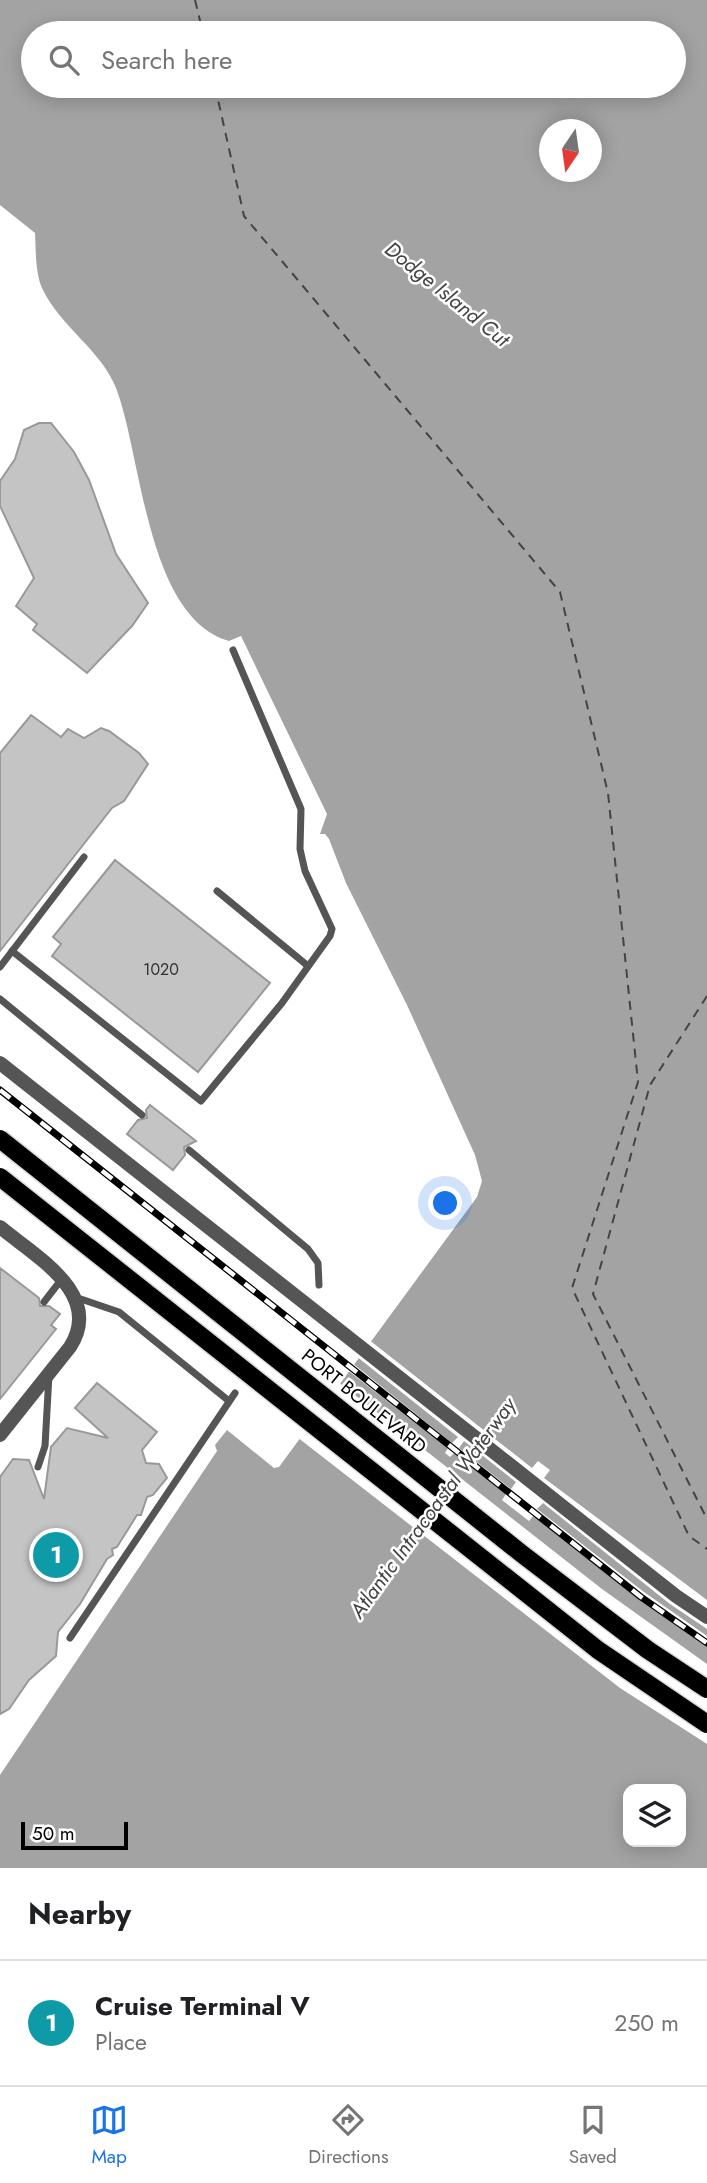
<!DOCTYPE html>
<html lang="en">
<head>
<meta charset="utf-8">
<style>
  :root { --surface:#fff; --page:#f6f6f6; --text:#202124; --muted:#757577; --line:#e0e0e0; --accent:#1a73e8 }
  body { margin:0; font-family:Jost,sans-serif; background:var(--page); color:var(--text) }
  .controls { position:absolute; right:21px; bottom:21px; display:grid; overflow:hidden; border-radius:14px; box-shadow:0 4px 18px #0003 }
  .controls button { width:63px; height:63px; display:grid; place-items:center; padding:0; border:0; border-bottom:2px solid var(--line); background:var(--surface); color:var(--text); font:35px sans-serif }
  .compass { position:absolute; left:539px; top:119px; width:63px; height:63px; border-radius:50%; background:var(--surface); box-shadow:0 4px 18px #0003; rotate:193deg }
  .scale { position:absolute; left:21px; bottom:18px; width:107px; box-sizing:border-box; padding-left:7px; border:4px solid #000; border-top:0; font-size:19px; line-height:24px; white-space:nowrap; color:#000; -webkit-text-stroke:5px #fff; paint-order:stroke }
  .you { position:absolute; left:446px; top:1204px; width:24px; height:24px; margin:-18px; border:5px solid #fff; border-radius:50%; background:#1a73e8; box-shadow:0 0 0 10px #1a73e833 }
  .badge { display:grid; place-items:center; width:46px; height:46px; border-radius:50%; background:var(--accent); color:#fff; font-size:23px; font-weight:700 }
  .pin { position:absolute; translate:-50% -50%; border:4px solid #fff; box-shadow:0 2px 7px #0006 }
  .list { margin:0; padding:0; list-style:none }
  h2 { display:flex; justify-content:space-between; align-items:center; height:91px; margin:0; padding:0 28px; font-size:30px }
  h2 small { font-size:23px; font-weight:400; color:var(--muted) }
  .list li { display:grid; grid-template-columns:46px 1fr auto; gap:21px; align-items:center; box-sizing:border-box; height:126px; padding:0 28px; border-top:2px solid var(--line) }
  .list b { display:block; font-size:26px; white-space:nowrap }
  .list p { margin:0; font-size:23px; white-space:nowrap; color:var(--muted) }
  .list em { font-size:23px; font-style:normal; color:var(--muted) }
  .icon { flex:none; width:38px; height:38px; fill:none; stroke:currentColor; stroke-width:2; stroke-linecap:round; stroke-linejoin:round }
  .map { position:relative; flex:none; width:707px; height:1868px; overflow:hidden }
  .search { position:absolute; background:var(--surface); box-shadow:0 4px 18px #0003; left:21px; right:21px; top:21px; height:77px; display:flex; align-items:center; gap:18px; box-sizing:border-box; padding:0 24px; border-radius:38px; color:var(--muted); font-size:26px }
  .sheet { height:217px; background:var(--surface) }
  nav { display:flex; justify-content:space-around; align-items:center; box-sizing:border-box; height:98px; border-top:2px solid var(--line); background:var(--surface); font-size:19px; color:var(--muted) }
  nav a { display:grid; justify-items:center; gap:4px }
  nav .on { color:var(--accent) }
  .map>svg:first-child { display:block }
  .water { fill:#a3a3a3; fill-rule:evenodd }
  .pier { fill:#fff; fill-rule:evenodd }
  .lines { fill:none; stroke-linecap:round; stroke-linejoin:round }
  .ferry { stroke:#444; stroke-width:2; stroke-dasharray:9 7; stroke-linecap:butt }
  .building { fill:#c4c4c4; stroke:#999; stroke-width:2 }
  .service { stroke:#555; stroke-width:7 }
  .minor { stroke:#555; stroke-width:14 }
  .tertiary { stroke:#555; stroke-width:14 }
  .rail-casing { stroke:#000; stroke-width:7 }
  .rail { stroke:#fff; stroke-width:4.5; stroke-dasharray:13; stroke-linecap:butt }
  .primary-bridge-casing { stroke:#dbdbdb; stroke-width:21; stroke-linecap:butt }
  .minor-bridge { stroke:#555; stroke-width:14 }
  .primary-bridge { stroke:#000; stroke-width:18 }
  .labels { text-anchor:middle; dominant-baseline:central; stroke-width:5; stroke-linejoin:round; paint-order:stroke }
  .number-label { font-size:16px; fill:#313131 }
  .street-label { font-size:19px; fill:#000; stroke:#fff }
  .water-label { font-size:21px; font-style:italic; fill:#444; stroke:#fff }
</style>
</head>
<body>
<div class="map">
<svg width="707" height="1868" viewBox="0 0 707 1868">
  <rect width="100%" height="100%" fill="#fff"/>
  <path class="water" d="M0,0H707V1868H0V1775L217,1451L215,1445L227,1430L274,1468L279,1467L477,1197L482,1181L475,1155L407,1005L346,883L329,839L325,834H320L327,814L241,636L229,641C146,617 142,455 116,388C101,350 61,327 43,290C35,275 36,250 35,233L0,205ZM33,33H674V86H33ZM550,130H592V172H550ZM628,1789H681V1842H628Z"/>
  <g class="pier">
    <path d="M368,1339L532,1468L538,1461L550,1470L544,1478L707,1600V1629L670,1604L543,1503L537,1509L644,1592L707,1636V1646L639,1599L534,1515L529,1521L502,1500L506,1494L454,1453L450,1457L445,1453L448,1448L346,1369L351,1362L452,1443L458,1437L356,1356ZM464,1441L516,1482L511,1489L459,1448Z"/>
    <polygon points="337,1381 602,1589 707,1664 707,1744 620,1688 297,1437"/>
  </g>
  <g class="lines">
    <g class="ferry">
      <polyline points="195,0 203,33"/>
      <polyline points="215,86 244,216 560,592 608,793 638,1082 572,1288 689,1536 707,1549"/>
      <polyline points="707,996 650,1085 593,1294 707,1519"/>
    </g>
  </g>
  <g class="building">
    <polygon points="39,423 51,423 74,452 89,480 116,554 148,603 132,626 87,673 33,630 37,624 16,606 34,578 0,506 0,481 15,459 24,430"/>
    <polygon points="31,715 61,737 68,729 84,738 101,728 109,731 139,753 148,764 124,801 112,808 0,951 0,753"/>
    <polygon points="115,860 270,983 198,1072 52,956 61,944 53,937"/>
    <polygon points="150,1105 196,1141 184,1147 185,1155 173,1170 127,1134 138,1120 147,1118 146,1110"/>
    <polygon points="0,1268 39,1298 40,1306 49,1306 60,1314 51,1325 56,1329 0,1399"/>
    <polygon points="97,1383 157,1432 142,1450 146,1463 159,1464 167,1478 153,1495 147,1497 141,1515 137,1515 117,1547 112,1549 113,1555 107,1559 80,1604 58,1632 56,1656 29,1680 9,1709 0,1714 0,1477 13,1459 29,1460 44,1499 51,1447 67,1428 108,1438 75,1408"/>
  </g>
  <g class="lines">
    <g class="service">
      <polyline points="217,891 308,966"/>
      <polyline points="12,951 201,1101 282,1003 330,936 332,929 305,871 300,849 301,809 233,650"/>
      <polyline points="0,967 84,857"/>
      <polyline points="0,999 142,1115"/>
      <polyline points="189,1150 308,1249 318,1263 319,1285"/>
      <polyline points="75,1297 119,1312 229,1401"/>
      <polyline points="44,1302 61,1280"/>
      <polyline points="38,1467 45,1446 49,1375"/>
      <polyline points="70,1638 235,1393"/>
    </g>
    <polyline class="minor" points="476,1438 676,1596 707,1617"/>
    <path class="tertiary" d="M0,1227C36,1257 104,1294 70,1347L0,1435"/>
    <defs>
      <polyline id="rail" points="0,1090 641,1597 707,1643"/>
    </defs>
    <use href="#rail" class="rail-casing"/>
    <use href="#rail" class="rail"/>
    <defs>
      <g id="primary-bridge">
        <polyline points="0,1139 522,1554 648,1650 707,1689"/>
        <polyline points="0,1177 598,1650 707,1724"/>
      </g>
    </defs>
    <use href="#primary-bridge" class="primary-bridge-casing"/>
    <polyline class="minor-bridge" points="0,1063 476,1438"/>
    <use href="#primary-bridge" class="primary-bridge"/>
  </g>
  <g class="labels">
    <g class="number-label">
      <text x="161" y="969">1020</text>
    </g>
    <g class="street-label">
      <text transform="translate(364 1401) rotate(39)">PORT BOULEVARD</text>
    </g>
    <g class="water-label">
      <text transform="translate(447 294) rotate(39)">Dodge Island Cut</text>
      <text transform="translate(433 1508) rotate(-54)">Atlantic Intracoastal Waterway</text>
    </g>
  </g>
</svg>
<div class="controls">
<button><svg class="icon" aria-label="layers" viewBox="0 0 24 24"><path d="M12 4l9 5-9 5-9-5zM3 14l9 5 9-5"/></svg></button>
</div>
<svg class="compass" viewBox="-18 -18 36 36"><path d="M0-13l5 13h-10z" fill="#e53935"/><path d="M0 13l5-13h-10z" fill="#757577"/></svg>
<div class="scale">50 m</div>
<div class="you"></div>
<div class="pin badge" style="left:56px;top:1555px;background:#0f9aa8">1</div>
<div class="search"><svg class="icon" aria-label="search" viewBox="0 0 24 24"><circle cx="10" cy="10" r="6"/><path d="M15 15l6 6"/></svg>Search here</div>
</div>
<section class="sheet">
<h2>Nearby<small></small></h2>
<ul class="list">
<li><span class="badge" style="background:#0f9aa8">1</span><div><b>Cruise Terminal V</b><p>Place</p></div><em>250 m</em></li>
</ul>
</section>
<nav>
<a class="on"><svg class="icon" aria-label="map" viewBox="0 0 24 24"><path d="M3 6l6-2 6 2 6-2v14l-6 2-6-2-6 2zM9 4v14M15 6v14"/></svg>Map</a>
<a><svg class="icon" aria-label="directions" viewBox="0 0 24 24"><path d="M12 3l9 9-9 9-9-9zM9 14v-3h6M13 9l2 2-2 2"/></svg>Directions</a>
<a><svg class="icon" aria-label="saved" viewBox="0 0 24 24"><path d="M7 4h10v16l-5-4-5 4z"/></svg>Saved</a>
</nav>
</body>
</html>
